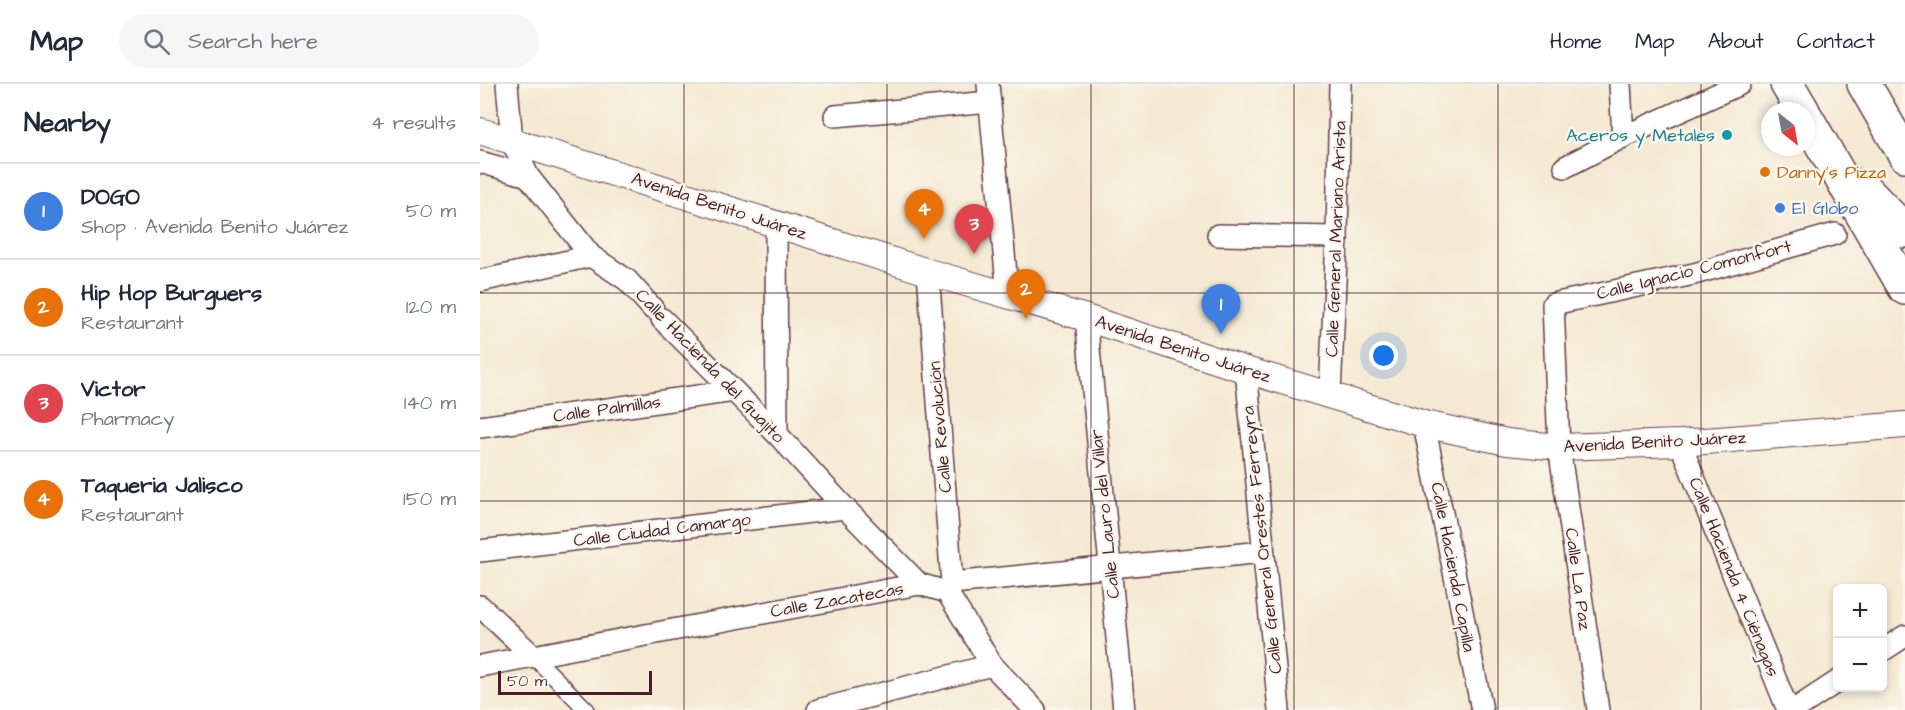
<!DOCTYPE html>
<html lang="en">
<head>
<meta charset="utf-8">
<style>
  :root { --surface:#fff; --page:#f6f6f7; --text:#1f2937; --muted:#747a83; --line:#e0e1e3; --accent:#1a73e8 }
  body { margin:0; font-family:"Architects Daughter",sans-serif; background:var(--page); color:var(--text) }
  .controls { position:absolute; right:18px; bottom:18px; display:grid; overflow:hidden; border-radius:9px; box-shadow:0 3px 9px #0003 }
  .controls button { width:54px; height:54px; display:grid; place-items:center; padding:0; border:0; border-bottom:2px solid var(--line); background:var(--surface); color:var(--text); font:30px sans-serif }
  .compass { position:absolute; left:1281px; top:18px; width:54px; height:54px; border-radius:50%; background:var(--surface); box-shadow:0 3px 9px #0003; rotate:149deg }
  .scale { position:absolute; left:18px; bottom:15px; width:154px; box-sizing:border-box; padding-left:6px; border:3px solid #4a1f2b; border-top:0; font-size:16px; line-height:21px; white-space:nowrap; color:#4a1f2b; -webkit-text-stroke:4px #fbf7ec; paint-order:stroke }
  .you { position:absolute; left:904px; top:272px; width:21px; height:21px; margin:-15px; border:4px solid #fff; border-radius:50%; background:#1a73e8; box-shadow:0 0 0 9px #1a73e833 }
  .badge { display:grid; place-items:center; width:39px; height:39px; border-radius:50%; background:var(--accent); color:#fff; font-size:20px; font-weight:700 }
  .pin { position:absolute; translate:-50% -50px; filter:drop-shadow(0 2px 3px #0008) }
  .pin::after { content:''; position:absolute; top:32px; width:21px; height:18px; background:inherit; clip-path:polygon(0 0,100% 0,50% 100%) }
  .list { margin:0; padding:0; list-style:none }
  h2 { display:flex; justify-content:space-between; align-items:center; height:78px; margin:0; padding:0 24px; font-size:26px }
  h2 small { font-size:20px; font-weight:400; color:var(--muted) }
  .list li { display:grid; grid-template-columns:39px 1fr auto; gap:18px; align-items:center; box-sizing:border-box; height:96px; padding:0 24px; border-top:2px solid var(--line) }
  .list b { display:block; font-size:22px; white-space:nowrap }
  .list p { margin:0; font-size:20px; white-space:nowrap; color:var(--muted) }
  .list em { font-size:20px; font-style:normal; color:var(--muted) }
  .icon { flex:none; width:33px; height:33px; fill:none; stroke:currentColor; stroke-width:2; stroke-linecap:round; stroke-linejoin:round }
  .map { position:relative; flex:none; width:1425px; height:626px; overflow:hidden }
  header { display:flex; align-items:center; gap:36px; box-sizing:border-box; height:84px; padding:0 30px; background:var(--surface); border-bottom:2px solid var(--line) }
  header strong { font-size:28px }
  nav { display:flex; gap:33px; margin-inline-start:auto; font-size:21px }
  .search { width:420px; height:54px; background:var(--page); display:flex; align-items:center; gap:15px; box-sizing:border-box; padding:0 21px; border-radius:33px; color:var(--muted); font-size:22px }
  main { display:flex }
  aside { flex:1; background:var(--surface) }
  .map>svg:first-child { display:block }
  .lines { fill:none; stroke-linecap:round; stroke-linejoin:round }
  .pedestrian-casing { stroke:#643d44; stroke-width:18 }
  .minor-casing { stroke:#643d44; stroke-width:24 }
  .tertiary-casing { stroke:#643d44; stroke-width:28 }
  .primary-casing { stroke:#643d44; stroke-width:36 }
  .pedestrian { stroke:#fff; stroke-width:15 }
  .minor { stroke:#fff; stroke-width:21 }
  .tertiary { stroke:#fff; stroke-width:26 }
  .primary { stroke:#fff; stroke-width:33 }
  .grid { fill:none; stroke:#4a1f2b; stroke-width:1.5; stroke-opacity:0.55 }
  .culture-dot { fill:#0f9aa8; stroke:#fbf7ec; stroke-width:2 }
  .food-dot { fill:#e8710a; stroke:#fbf7ec; stroke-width:2 }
  .shop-dot { fill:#3f7fe0; stroke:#fbf7ec; stroke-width:2 }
  .labels { text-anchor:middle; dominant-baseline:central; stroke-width:5; stroke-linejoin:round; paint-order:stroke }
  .culture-label { font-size:18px; fill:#0d838f; stroke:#fbf7ec; text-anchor:end }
  .food-label { font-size:18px; fill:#c56008; stroke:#fbf7ec; text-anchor:start }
  .street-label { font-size:18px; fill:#4a1f2b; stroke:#fbf7ec }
  .shop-label { font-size:18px; fill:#366cbe; stroke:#fbf7ec; text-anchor:start }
</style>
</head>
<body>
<header>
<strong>Map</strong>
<div class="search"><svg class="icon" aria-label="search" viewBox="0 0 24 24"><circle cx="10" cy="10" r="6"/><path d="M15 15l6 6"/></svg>Search here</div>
<nav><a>Home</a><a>Map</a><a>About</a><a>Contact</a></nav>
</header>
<main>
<aside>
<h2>Nearby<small>4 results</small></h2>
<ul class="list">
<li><span class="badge" style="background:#3f7fe0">1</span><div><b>DOGO</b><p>Shop · Avenida Benito Juárez</p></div><em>50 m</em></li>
<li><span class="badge" style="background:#e8710a">2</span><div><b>Hip Hop Burguers</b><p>Restaurant</p></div><em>120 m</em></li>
<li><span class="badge" style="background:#e0444e">3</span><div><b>Victor</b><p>Pharmacy</p></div><em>140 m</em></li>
<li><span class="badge" style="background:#e8710a">4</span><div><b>Taqueria Jalisco</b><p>Restaurant</p></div><em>150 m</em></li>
</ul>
</aside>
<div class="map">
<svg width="1425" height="626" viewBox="0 0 1425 626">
  <rect width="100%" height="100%" fill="#fbf7ec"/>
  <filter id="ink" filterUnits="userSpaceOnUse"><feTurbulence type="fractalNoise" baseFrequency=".0167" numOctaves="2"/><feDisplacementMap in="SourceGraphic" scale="12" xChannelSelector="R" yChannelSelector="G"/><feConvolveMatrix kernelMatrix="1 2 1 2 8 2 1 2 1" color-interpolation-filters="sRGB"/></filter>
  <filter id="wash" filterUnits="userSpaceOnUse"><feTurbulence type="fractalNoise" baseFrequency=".008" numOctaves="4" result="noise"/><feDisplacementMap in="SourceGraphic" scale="24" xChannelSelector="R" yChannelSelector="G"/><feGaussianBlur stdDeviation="1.35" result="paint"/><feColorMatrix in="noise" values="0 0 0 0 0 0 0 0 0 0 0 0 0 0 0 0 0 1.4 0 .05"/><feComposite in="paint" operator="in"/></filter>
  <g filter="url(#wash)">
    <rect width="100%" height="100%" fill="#f4e9d2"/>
  </g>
  <g filter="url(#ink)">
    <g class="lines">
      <defs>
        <polyline id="pedestrian" points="53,572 107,626"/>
        <g id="minor">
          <polyline points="27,0 32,57 48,92 111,172 147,196 173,225"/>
          <polyline points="508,0 528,211"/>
          <polyline points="1140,0 1143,53"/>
          <polyline points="355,32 510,18"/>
          <polyline points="0,78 48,92"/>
          <polyline points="1085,83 1143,53 1260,0"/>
          <polyline points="296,140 297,350"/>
          <polyline points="738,151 857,153"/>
          <polyline points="448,188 472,499"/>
          <polyline points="0,197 111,172"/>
          <polyline points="606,234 644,626"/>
          <polyline points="182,235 297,350 365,424 439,500"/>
          <polyline points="766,286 799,626"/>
          <polyline points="850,311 857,153 860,0"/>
          <polyline points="944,340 1002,626"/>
          <polyline points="0,343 254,307"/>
          <polyline points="1200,359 1308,626"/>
          <polyline points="0,467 365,424"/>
          <polyline points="467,508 512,581 555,626"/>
          <polyline points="0,522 53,572"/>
          <polyline points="1402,567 1425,552"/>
          <polyline points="0,582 439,500 467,508 472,499 783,468"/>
          <polyline points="338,626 512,581"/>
          <polyline points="1118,626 1079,363 1073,220 1214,190 1355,150"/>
          <polyline points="1314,626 1358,597"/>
        </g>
        <polyline id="tertiary" points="0,47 448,188 606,234 766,286 944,340 1027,358 1079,363 1200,359 1425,341"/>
        <g id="primary">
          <polyline points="1307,0 1323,27"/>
          <polyline points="1384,0 1425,71"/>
          <polyline points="1326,33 1425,204"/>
          <polyline points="1373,101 1387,108 1425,147"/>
        </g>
      </defs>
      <use href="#pedestrian" class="pedestrian-casing"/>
      <use href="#minor" class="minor-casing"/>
      <use href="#tertiary" class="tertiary-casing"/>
      <use href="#primary" class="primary-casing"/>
      <use href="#pedestrian" class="pedestrian"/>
      <use href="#minor" class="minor"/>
      <use href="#tertiary" class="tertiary"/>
      <use href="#primary" class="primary"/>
    </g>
  </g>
  <path class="grid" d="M204,0V626M407,0V626M611,0V626M814,0V626M1018,0V626M1221,0V626M0,209H1425M0,417H1425"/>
  <circle class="culture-dot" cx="1247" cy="51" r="6"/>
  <circle class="food-dot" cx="1285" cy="88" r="6"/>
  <circle class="shop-dot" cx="1300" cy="124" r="6"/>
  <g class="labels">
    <g class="culture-label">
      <text x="1235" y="51">Aceros y Metales</text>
    </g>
    <g class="food-label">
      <text x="1297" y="88">Danny's Pizza</text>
    </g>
    <g class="street-label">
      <text transform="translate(239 122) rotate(18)">Avenida Benito Juárez</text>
      <text transform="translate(856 155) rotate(-88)">Calle General Mariano Arista</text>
      <text transform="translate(1214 186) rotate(-14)">Calle Ignacio Comonfort</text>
      <text transform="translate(703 265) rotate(18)">Avenida Benito Juárez</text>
      <text transform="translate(230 282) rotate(46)">Calle Hacienda del Guajito</text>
      <text transform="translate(127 325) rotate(-8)">Calle Palmillas</text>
      <text transform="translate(460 343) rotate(-95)">Calle Revolución</text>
      <text transform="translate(1175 358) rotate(-3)">Avenida Benito Juárez</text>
      <text transform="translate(625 430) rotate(-96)">Calle Lauro del Villar</text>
      <text transform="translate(182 446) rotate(-7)">Calle Ciudad Camargo</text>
      <text transform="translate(782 456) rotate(-96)">Calle General Orestes Ferreyra</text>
      <text transform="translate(973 483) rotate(79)">Calle Hacienda Capilla</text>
      <text transform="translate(1254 493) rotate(68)">Calle Hacienda 4 Ciénagas</text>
      <text transform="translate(1098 495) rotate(82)">Calle La Paz</text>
      <text transform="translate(357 516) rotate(-10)">Calle Zacatecas</text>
    </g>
    <g class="shop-label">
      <text x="1312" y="124">El Globo</text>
    </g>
  </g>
</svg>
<div class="controls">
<button>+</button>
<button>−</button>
</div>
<svg class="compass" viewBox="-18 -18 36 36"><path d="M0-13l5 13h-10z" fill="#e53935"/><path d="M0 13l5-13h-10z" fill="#747a83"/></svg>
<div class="scale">50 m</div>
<div class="you"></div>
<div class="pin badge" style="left:741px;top:250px;background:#3f7fe0">1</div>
<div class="pin badge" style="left:546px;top:235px;background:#e8710a">2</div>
<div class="pin badge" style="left:494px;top:170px;background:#e0444e">3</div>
<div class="pin badge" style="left:444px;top:155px;background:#e8710a">4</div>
</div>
</main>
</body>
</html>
